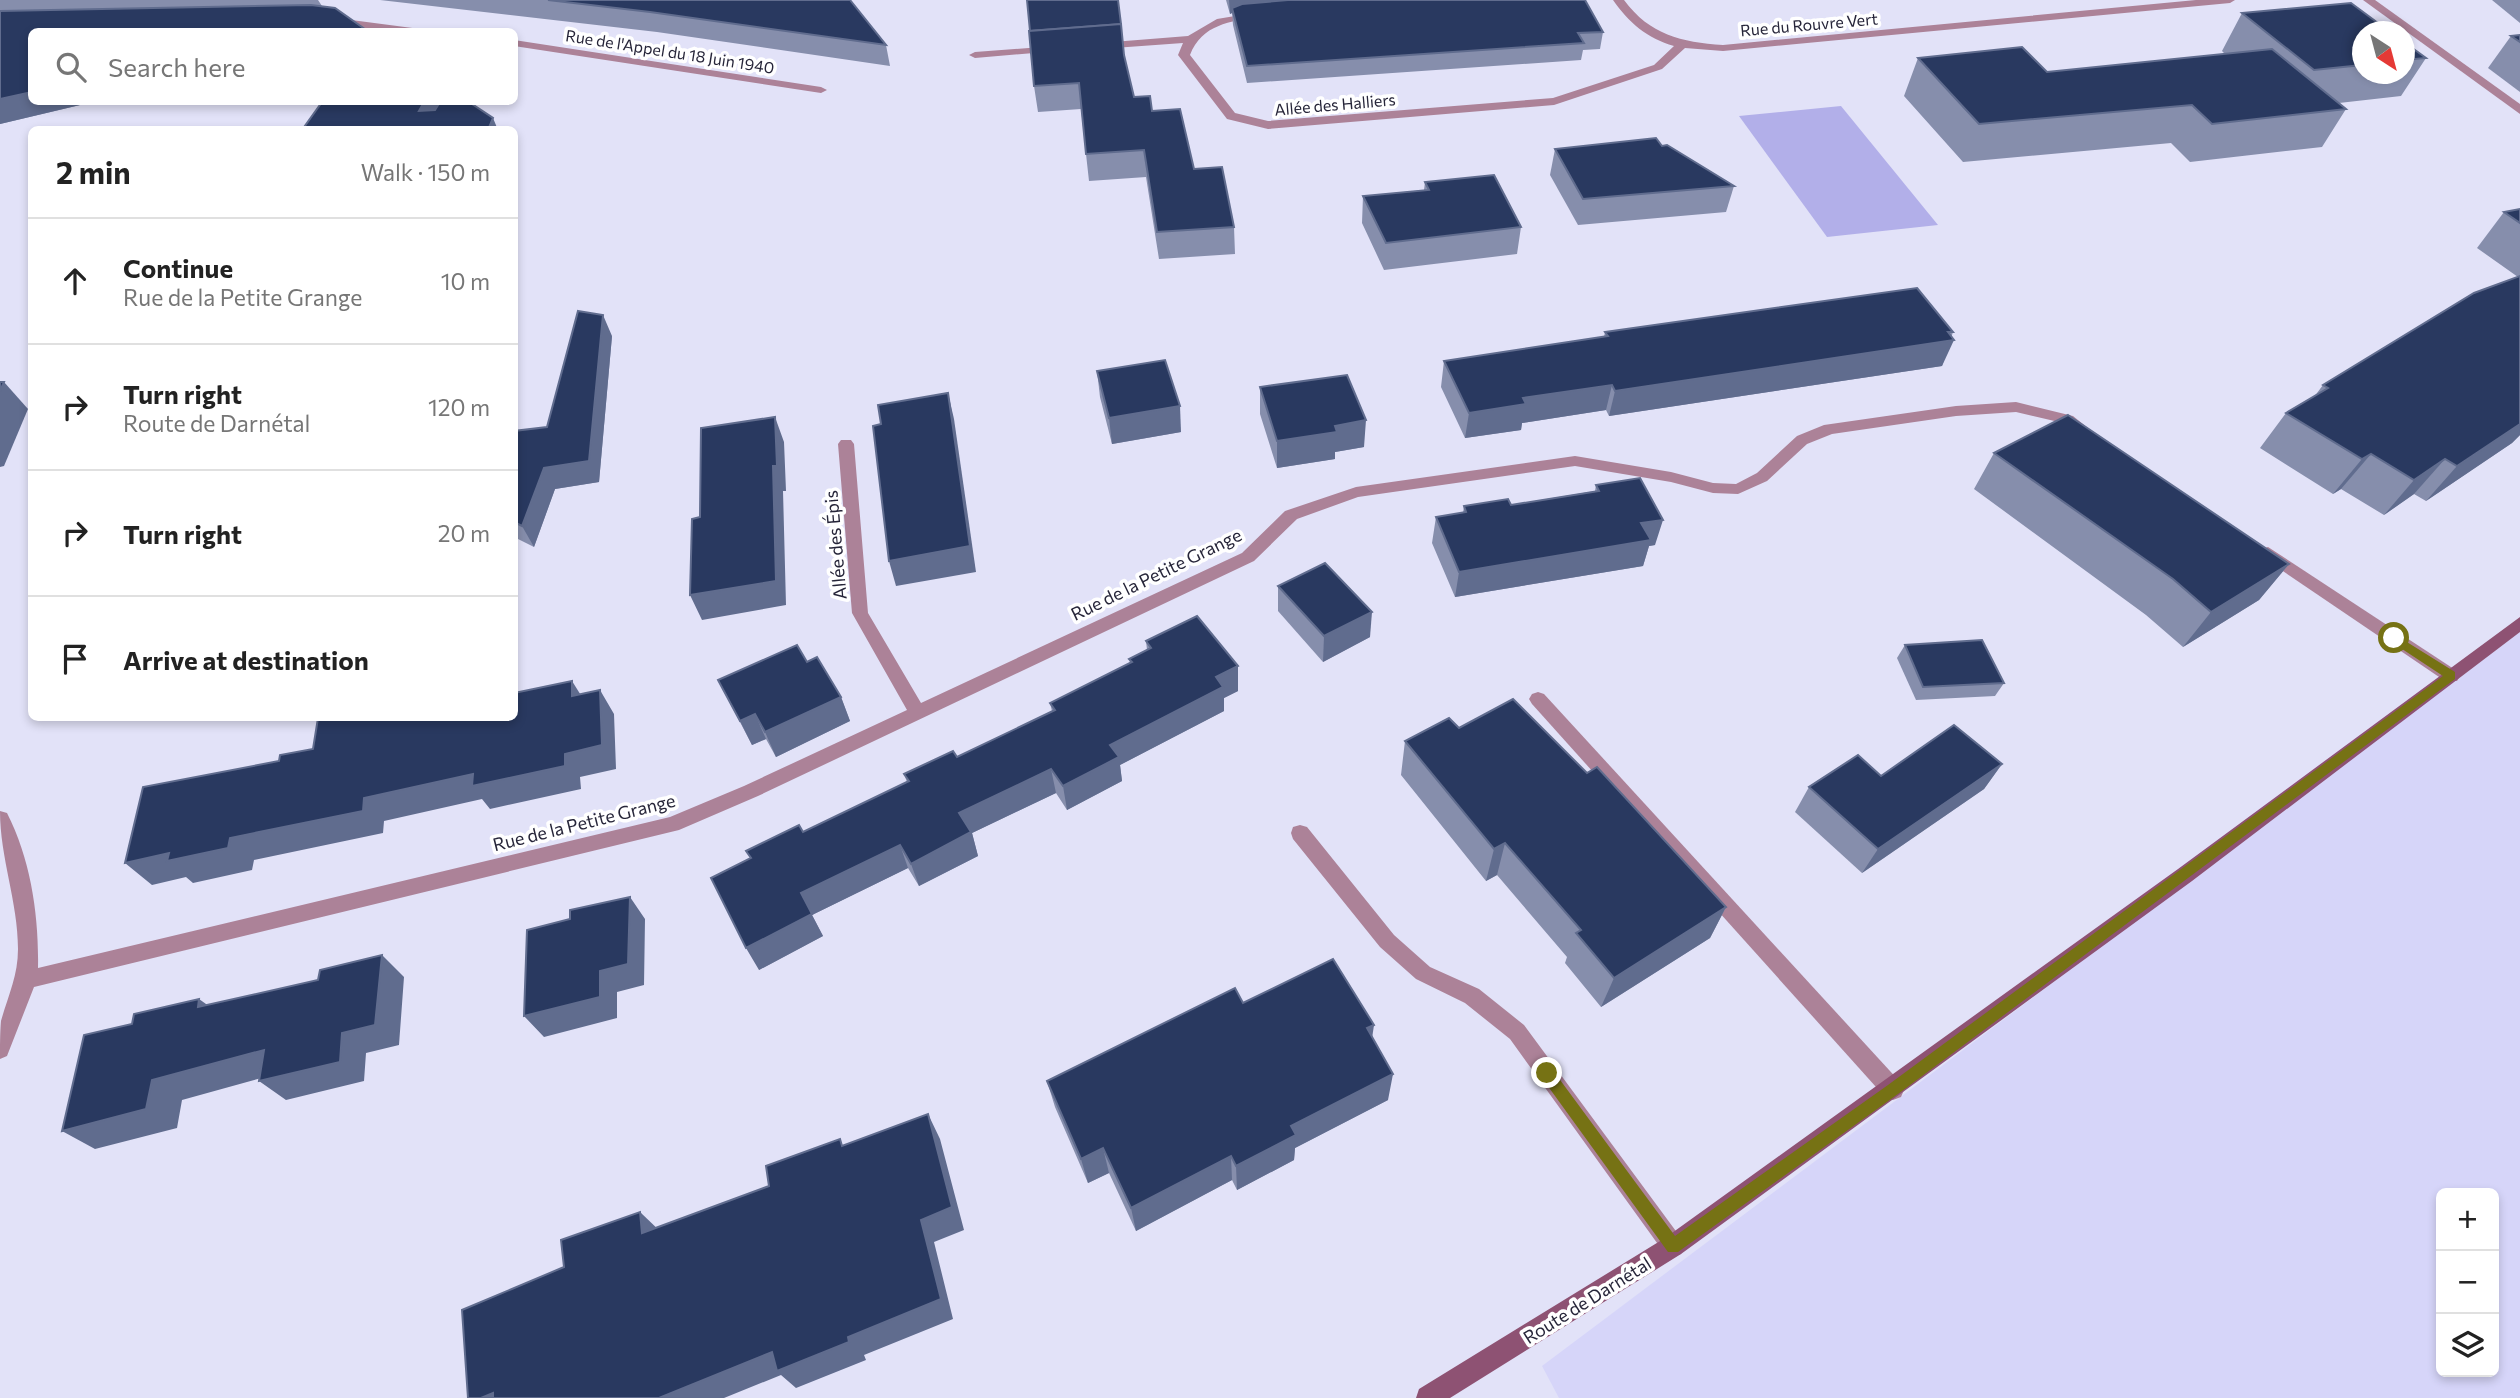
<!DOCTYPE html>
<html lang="en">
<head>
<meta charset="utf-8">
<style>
  :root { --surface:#fff; --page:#f6f6f6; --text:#222; --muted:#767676; --line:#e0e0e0 }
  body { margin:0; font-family:Commissioner,sans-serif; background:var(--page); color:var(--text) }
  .controls { position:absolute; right:21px; bottom:21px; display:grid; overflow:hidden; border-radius:10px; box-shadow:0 4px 10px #0003 }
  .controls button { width:63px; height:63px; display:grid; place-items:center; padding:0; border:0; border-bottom:2px solid var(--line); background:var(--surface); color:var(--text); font:35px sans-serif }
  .compass { position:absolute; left:2352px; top:21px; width:63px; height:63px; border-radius:50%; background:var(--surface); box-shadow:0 4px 10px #0003; rotate:144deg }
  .stop { position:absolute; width:21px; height:21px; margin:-16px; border:5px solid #767214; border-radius:50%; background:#fff }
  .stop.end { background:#767214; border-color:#fff; box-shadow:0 2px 7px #0008 }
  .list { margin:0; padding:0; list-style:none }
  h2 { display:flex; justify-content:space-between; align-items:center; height:91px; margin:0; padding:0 28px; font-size:30px }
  h2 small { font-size:23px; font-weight:400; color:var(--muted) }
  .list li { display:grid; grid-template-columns:46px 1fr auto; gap:21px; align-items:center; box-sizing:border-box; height:126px; padding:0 28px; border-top:2px solid var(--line) }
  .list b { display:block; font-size:26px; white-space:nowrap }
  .list p { margin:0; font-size:23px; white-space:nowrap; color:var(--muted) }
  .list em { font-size:23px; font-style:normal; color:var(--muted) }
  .icon { flex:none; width:38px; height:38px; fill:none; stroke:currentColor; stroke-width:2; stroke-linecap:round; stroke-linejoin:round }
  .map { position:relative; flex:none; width:2520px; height:1398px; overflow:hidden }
  .search { position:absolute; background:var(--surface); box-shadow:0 4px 10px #0003; left:28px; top:28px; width:490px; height:77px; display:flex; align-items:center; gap:18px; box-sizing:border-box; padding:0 24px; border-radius:10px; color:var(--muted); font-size:26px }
  .panel { position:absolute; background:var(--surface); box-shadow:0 4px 10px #0003; left:28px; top:126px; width:490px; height:595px; border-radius:10px }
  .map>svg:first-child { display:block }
  .built { fill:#d6d5f9; fill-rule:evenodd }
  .green { fill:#b2afe9 }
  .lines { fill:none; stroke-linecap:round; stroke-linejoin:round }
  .lane { fill:#ac8298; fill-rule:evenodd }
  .street { fill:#ac8298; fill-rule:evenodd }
  .secondary { fill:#8e5273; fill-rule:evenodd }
  .wall { fill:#868eac }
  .shaded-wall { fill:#606c8e }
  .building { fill:#293960; stroke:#606c8e; stroke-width:2 }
  .route { fill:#767214 }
  .labels { text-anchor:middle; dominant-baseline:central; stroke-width:7; stroke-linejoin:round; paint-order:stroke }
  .far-street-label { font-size:16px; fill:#262539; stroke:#fff }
  .street-label { font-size:18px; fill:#262539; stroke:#fff }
</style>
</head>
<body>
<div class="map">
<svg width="2520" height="1398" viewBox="0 0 2520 1398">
  <rect width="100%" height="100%" fill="#e2e2f8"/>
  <path class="built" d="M2520,632V1398H1559L1542,1366ZM2441,1193H2494V1372H2441Z"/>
  <polygon class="green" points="1841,106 1938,225 1827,237 1739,116"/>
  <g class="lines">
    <g class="lane">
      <polygon points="1538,692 1544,694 1901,1083 1904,1090 1901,1097 1893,1100 1885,1097 1532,704 1529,699 1532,694"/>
      <polygon points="1300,825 1307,827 1394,935 1430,967 1479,989 1524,1025 1681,1238 1684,1246 1681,1254 1673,1257 1665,1254 1510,1039 1465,1003 1416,979 1380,947 1293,839 1291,833 1293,827"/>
    </g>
    <g class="street">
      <path d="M1613,0H1624C1650,35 1681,42 1723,45L2196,0H2235L2230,3L1723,51L1685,48L1662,69L1554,105L1268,129L1227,119L1178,55L1183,43L1100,49L1094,46L1100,43L1188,36L1217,19L1259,12V16C1230,22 1202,24 1190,55L1235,113L1268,121L1553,98L1654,65L1674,46C1647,38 1629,23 1613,0Z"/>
      <polygon points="2363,0 2375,0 2520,104 2520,114"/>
      <polygon points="336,18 420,29 425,32 391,32 332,23 331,21"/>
      <polygon points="514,40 821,87 827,90 821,93 514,46"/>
      <polygon points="1054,46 1060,49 1058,51 975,58 969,55 975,52"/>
      <path d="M2016,402L2073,416L2089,429L2082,434L2063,423L2016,412L1956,416L1832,434L1807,444L1767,481L1738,494L1713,493L1671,482L1575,466L1358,497L1297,519L1254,561L758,796L679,830L34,987L7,1056L0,1059C0,1047 0,1032 1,1021C8,996 18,976 18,949C18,902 0,858 0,811L7,813C31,860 39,916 38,968L670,817L744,786L907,710L852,613L838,444L841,440H851L854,444L868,613L921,703L1242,553L1285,511L1356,487L1575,456L1671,472L1713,483L1736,484L1757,473L1797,436L1824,425L1956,406Z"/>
      <polygon points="2268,547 2457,671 2460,676 2457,681 2445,681 2262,557 2260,553 2262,549"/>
    </g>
    <polygon class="secondary" points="2520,617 2520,632 2192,881 1681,1254 1450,1398 1416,1398 1419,1389 1665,1238 2178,869"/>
  </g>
  <g class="wall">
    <polygon points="0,0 318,0 322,6 32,32 32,102 79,102 80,105 0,124"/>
    <polygon points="380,0 850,0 886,45 890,66 657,32"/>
    <polygon points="1226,0 1585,0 1603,32 1600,49 1583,50 1581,60 1247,83 1233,25 1232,13 1230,14"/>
    <polygon points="2492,0 2520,0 2520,23"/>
    <polygon points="2242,13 2362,32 2362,74 2404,74 2404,42 2426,58 2401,96 2339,103 2346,109 2322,147 2190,162 2171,143 1963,162 1904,96 1918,58 2047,72 2225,54 2222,51"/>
    <polygon points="2520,35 2520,92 2488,68 2511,36"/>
    <polygon points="1124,55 1134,97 1152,111 1234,227 1235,254 1159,259 1146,177 1089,181 1081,109 1038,112 1034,86"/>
    <polygon points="1662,146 1734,186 1726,212 1578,225 1550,175 1555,149"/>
    <polygon points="1425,182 1521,227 1517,254 1384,270 1362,223 1363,196 1424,190"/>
    <polygon points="2520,209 2520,435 2512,443 2426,501 2414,494 2384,515 2341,489 2333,494 2260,448 2286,413 2314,397 2323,385 2518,277 2477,248 2504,212"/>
    <polygon points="1605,332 1953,332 1942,366 1609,416 1606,410 1522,423 1521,430 1465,438 1441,387 1444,361 1604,337"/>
    <polygon points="612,336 599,482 555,489 534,547 514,537 514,431 547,427"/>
    <polygon points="1097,371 1181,432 1112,444 1100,397"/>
    <polygon points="1260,387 1364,447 1335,452 1335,459 1277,468 1260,414"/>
    <polygon points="1994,453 2289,564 2259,600 2183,647 2146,615 1974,489"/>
    <polygon points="1596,485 1655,545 1649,546 1643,566 1455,597 1432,543 1436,517 1463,513 1464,506 1511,505 1595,491"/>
    <polygon points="1278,586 1370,637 1323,662 1278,611"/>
    <polygon points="1146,641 1238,666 1238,691 1224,698 1224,711 1120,765 1122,781 1067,810 1056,793 972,833 978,856 919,886 908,868 812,915 823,936 759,970 803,832 907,782 904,774 957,757 1052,711 1050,703 1130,663 1129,659 1147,650"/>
    <polygon points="1905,645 2004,683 1995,696 1916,700 1897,658"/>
    <polygon points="807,662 841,697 850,721 776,757 766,739 752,745 718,680"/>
    <polygon points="1459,728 1587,773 1726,907 1710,938 1601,1007 1565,963 1567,957 1497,875 1486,881 1401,775 1405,741"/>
    <polygon points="2002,764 1984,789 1862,873 1795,812 1809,787"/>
    <polygon points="1243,1003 1372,1037 1388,1100 1295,1148 1294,1160 1237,1190 1232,1180 1136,1231 1109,1173 1088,1183 1055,1107 1047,1081"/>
  </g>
  <g class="shaded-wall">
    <polygon points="1229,0 1312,0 1232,8 1232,13 1230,14"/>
    <polygon points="32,92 32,102 79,102 80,105 0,124 0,99"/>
    <polygon points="424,102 445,102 431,130 419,111"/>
    <polygon points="493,118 498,130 488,130"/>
    <polygon points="603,315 612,336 599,482 555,489 534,547 522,526"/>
    <polygon points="1954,340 1942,366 1609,416 1615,391"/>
    <polygon points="4,382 28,409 4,466 0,467 0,391"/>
    <polygon points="1612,385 1606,410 1522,423 1521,430 1465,438 1469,413 1523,398"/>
    <polygon points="948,393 954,419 976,572 896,586 889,561"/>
    <polygon points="1180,406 1181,432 1112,444 1109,418"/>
    <polygon points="775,417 784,442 786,491 783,491 786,605 702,620 690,595 773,466"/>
    <polygon points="1366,420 1364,447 1335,452 1335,459 1277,468 1277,441 1335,426"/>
    <polygon points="2520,424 2520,435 2512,443 2426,501 2457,466"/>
    <polygon points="2371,454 2341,489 2333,494 2362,459"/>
    <polygon points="2445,459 2414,494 2384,515 2414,480"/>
    <polygon points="1663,520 1655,545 1649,546 1643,566 1455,597 1459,572 1641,523"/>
    <polygon points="2289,564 2259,600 2183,647 2211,612"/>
    <polygon points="1372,612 1370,637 1323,662 1324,636"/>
    <polygon points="1238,666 1238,691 1224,698 1224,711 1120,765 1122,781 1067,810 1063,786 1110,745 1216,677"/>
    <polygon points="572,681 587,705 572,696"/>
    <polygon points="600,690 614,714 616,769 580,777 581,789 490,809 482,799 384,821 383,833 254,860 252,870 193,883 186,877 152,885 125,863 364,798 565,754"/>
    <polygon points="841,697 850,721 776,757 765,732"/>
    <polygon points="755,714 766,739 752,745 740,721"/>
    <polygon points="2002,764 1984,789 1862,873 1878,849"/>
    <polygon points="1051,769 1056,793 972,833 978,856 919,886 911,864 959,813"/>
    <polygon points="1505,843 1497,875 1486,881 1494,849"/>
    <polygon points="900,845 908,868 812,915 823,936 759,970 746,948 801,893"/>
    <polygon points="630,897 645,919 644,985 617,992 617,1018 544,1037 524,1016 600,971"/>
    <polygon points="1726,907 1710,938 1601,1007 1614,978"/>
    <polygon points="382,955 404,977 399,1045 366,1053 364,1081 286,1100 259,1081 342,1033"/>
    <polygon points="199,999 227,1019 198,1007"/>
    <polygon points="1374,1025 1370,1052 1367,1028"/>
    <polygon points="264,1050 290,1070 182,1100 177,1128 95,1149 62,1131 152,1080"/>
    <polygon points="1393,1074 1388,1100 1295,1148 1294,1160 1237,1190 1236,1166 1291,1126"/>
    <polygon points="928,1114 940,1139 964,1230 934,1242 953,1319 864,1355 866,1360 796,1388 781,1375 724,1398 659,1398 772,1352 848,1337 921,1220"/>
    <polygon points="1103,1148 1109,1173 1088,1183 1081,1159"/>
    <polygon points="1231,1156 1232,1180 1136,1231 1131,1208"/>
    <polygon points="640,1212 663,1234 642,1233"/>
    <polygon points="493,1393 501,1398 481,1398"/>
  </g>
  <g class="building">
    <polygon points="548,0 850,0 886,45 650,12"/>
    <polygon points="1027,0 1118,0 1121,24 1030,31"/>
    <polygon points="1288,0 1585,0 1603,32 1578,33 1584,43 1247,66 1232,8 1242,4"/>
    <polygon points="2351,3 2390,32 2362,32 2362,65 2314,70 2242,13"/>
    <polygon points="311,5 335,8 369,32 32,32 32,92 0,99 0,11"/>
    <polygon points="1121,24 1124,55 1134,97 1150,96 1152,111 1180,109 1194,169 1222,167 1234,227 1157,232 1144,150 1086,154 1079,83 1034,86 1029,31"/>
    <polygon points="2520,35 2520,42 2511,36"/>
    <polygon points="2404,42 2426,58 2404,60"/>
    <polygon points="2022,47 2047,72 2272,49 2346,109 2212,124 2192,105 1979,124 1918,58"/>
    <polygon points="322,102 424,102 419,111 435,110 440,102 469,102 493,118 488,130 302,130"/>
    <polygon points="1656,138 1662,146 1667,145 1734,186 1583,199 1555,149"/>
    <polygon points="1494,175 1521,227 1386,243 1363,196 1429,190 1425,182"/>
    <polygon points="2520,209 2520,223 2504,212"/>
    <polygon points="2520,276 2520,424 2457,466 2445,459 2414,480 2371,454 2362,459 2286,413 2328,388 2323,385 2474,293"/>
    <polygon points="1917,288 1953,332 1948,332 1954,340 1615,391 1612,385 1523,398 1526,404 1469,413 1444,361 1608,336 1605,332"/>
    <polygon points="578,311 603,315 589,461 544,468 522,526 514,522 514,431 547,427"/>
    <polygon points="1165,360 1180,406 1109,418 1097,371"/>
    <polygon points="1347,375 1366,420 1335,426 1337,432 1277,441 1260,387"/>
    <polygon points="0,382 4,382 0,391"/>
    <polygon points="948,393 970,546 889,561 873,426 881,424 878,405"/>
    <polygon points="2068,415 2289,564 2211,612 2173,579 1994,453"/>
    <polygon points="775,417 777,466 773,466 776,581 690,595 692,519 700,517 701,428"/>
    <polygon points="1640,478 1663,520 1641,523 1651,540 1459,572 1436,517 1466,512 1464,506 1508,499 1511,505 1599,491 1596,485"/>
    <polygon points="1325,563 1372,612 1324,636 1278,586"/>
    <polygon points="1197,616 1238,666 1216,677 1223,687 1110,745 1119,757 1063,786 1051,769 959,813 971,832 911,864 900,845 801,893 812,914 746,948 711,878 751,858 746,851 799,825 803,832 909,781 904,774 953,751 957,757 1055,710 1050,703 1132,662 1129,659 1151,648 1146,641"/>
    <polygon points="1982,640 2004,683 1923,687 1905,645"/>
    <polygon points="797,645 807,662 817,657 841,697 765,732 755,714 740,721 718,680"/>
    <polygon points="572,681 572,696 600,690 602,745 565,754 565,766 472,786 473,774 364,798 363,811 230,838 228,848 167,861 169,853 125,863 143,787 279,761 280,755 313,749 318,718 514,718 514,693"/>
    <polygon points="1513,699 1587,773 1597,767 1726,907 1614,978 1576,933 1581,930 1505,843 1494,849 1405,741 1449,718 1459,728"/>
    <polygon points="1954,725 2002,764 1878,849 1809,787 1858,755 1881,776"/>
    <polygon points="630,897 628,964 600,971 600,997 524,1016 527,930 570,919 570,910"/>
    <polygon points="382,955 375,1025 342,1033 340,1062 259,1081 264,1050 152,1080 146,1109 62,1131 84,1035 132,1024 134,1014 199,999 198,1007 318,980 320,970"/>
    <polygon points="1333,959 1374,1025 1367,1028 1393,1074 1291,1126 1296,1135 1236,1166 1231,1156 1131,1208 1103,1148 1081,1159 1047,1081 1235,988 1243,1003"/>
    <polygon points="928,1114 952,1207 921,1220 941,1299 848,1337 849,1342 777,1371 772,1352 659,1398 493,1398 493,1393 481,1398 468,1398 462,1310 564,1267 561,1240 640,1212 642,1233 769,1186 766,1166 840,1139 842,1146"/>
  </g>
  <polygon class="route" points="2394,634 2455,672 2455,679 1898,1094 1678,1252 1668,1252 1542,1078 1542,1069 1552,1069 1675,1236 1888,1085 2443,676 2390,641 2389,638"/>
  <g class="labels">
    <g class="far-street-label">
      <text transform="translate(1809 24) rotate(-5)">Rue du Rouvre Vert</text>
      <text transform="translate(670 51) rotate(9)">Rue de l'Appel du 18 Juin 1940</text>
      <text transform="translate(1335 104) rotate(-5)">Allée des Halliers</text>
    </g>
    <g class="street-label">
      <text transform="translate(835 545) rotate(-95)">Allée des Épis</text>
      <text transform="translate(1156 574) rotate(-26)">Rue de la Petite Grange</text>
      <text transform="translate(584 822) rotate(-14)">Rue de la Petite Grange</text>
      <text transform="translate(1587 1300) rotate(-32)">Route de Darnétal</text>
    </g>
  </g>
</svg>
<div class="controls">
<button>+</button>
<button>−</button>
<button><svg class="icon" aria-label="layers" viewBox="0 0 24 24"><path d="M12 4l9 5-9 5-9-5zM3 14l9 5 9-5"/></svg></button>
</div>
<svg class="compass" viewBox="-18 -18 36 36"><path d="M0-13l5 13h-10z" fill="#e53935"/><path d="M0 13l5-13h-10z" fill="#767676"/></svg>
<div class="stop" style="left:2394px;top:638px"></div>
<div class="stop end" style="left:1547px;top:1073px"></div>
<div class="search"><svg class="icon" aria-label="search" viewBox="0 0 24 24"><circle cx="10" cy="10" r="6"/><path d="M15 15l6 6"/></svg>Search here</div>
<section class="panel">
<h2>2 min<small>Walk · 150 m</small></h2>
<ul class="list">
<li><svg class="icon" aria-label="ahead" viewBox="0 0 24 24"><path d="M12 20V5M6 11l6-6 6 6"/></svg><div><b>Continue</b><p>Rue de la Petite Grange</p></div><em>10 m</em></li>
<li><svg class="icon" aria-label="right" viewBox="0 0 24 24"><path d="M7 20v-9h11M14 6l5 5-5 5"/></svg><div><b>Turn right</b><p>Route de Darnétal</p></div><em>120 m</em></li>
<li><svg class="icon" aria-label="right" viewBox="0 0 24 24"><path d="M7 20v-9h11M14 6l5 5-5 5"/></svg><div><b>Turn right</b></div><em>20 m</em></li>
<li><svg class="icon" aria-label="arrive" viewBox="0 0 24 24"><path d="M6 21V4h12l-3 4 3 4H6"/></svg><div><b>Arrive at destination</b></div></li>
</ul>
</section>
</div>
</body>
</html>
